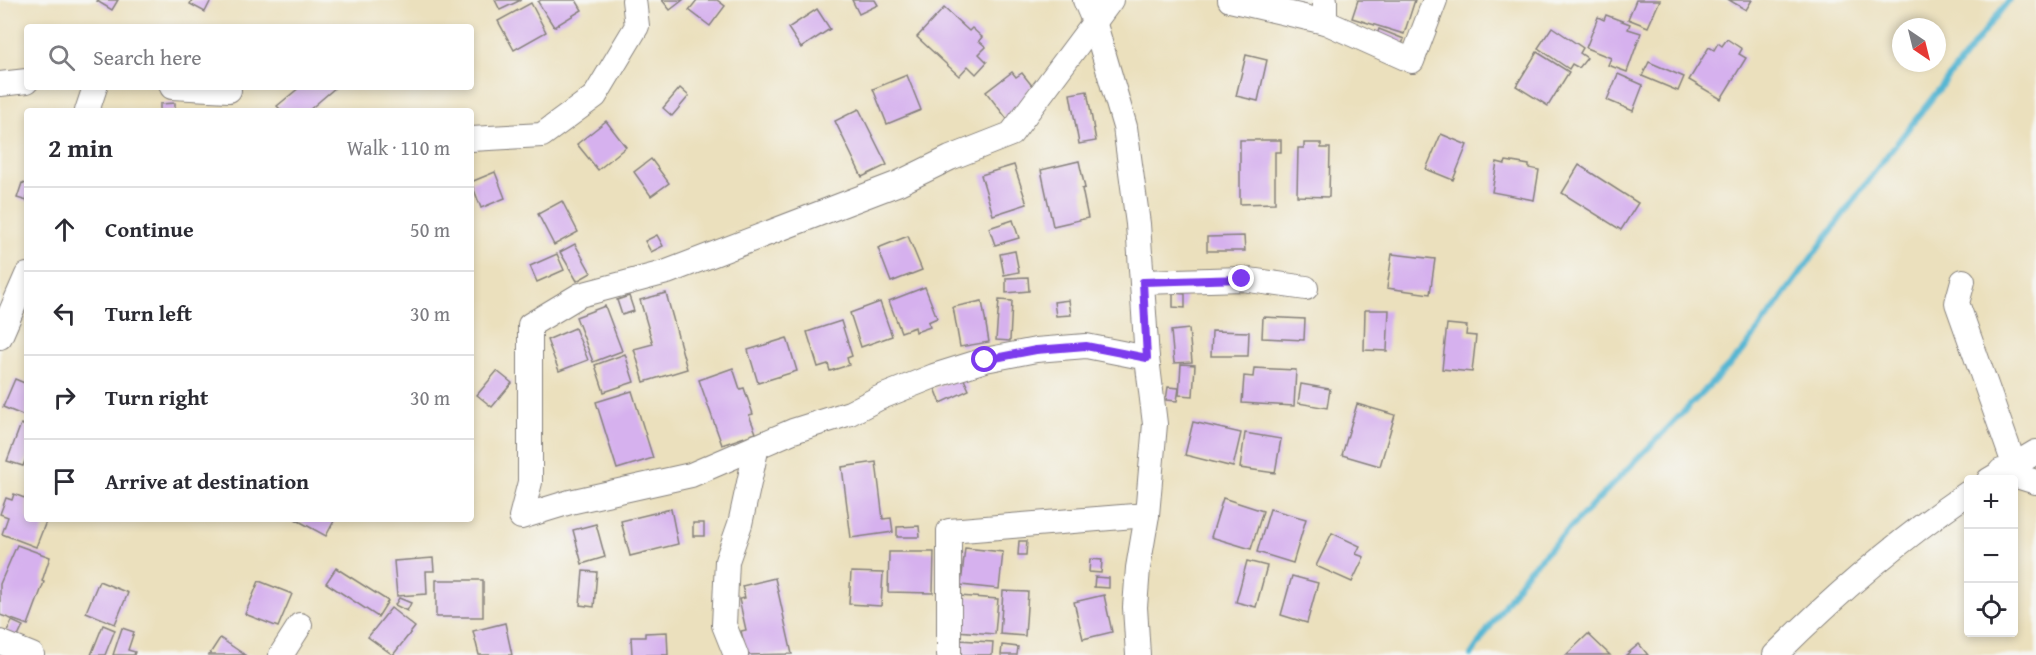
<!DOCTYPE html>
<html lang="en">
<head>
<meta charset="utf-8">
<style>
  :root { --surface:#fff; --page:#f2f2f3; --text:#2b2b33; --muted:#7c7c81; --line:#e1e1e2 }
  body { margin:0; font-family:"Gentium Book Plus",serif; background:var(--page); color:var(--text) }
  .controls { position:absolute; right:18px; bottom:18px; display:grid; overflow:hidden; border-radius:6px; box-shadow:0 3px 9px #0003 }
  .controls button { width:54px; height:54px; display:grid; place-items:center; padding:0; border:0; border-bottom:2px solid var(--line); background:var(--surface); color:var(--text); font:30px sans-serif }
  .compass { position:absolute; left:1892px; top:18px; width:54px; height:54px; border-radius:50%; background:var(--surface); box-shadow:0 3px 9px #0003; rotate:145deg }
  .stop { position:absolute; width:18px; height:18px; margin:-14px; border:4px solid #7c3aed; border-radius:50%; background:#fff }
  .stop.end { background:#7c3aed; border-color:#fff; box-shadow:0 2px 6px #0008 }
  .list { margin:0; padding:0; list-style:none }
  h2 { display:flex; justify-content:space-between; align-items:center; height:78px; margin:0; padding:0 24px; font-size:26px }
  h2 small { font-size:20px; font-weight:400; color:var(--muted) }
  .list li { display:grid; grid-template-columns:39px 1fr auto; gap:18px; align-items:center; box-sizing:border-box; height:84px; padding:0 24px; border-top:2px solid var(--line) }
  .list b { display:block; font-size:22px; white-space:nowrap }
  .list em { font-size:20px; font-style:normal; color:var(--muted) }
  .icon { flex:none; width:33px; height:33px; fill:none; stroke:currentColor; stroke-width:2; stroke-linecap:round; stroke-linejoin:round }
  .map { position:relative; flex:none; width:2036px; height:655px; overflow:hidden }
  .search { position:absolute; background:var(--surface); box-shadow:0 3px 9px #0003; left:24px; top:24px; width:450px; height:66px; display:flex; align-items:center; gap:15px; box-sizing:border-box; padding:0 21px; border-radius:6px; color:var(--muted); font-size:22px }
  .panel { position:absolute; background:var(--surface); box-shadow:0 3px 9px #0003; left:24px; top:108px; width:450px; height:414px; border-radius:6px }
  .map>svg:first-child { display:block }
  .lines { fill:none; stroke-linecap:round; stroke-linejoin:round }
  .stream { stroke:#54b6d3; stroke-width:6 }
  .building { fill:#d6b1ee }
  .minor-casing { stroke:#86817c; stroke-width:26 }
  .minor { stroke:#fff; stroke-width:24 }
  .route { stroke:#7c3aed; stroke-width:8 }
</style>
</head>
<body>
<div class="map">
<svg width="2036" height="655" viewBox="0 0 2036 655">
  <rect width="100%" height="100%" fill="#f6f6f2"/>
  <filter id="ink" filterUnits="userSpaceOnUse"><feTurbulence type="fractalNoise" baseFrequency=".0167" numOctaves="2"/><feDisplacementMap in="SourceGraphic" scale="12" xChannelSelector="R" yChannelSelector="G"/><feConvolveMatrix kernelMatrix="1 2 1 2 8 2 1 2 1" color-interpolation-filters="sRGB"/></filter>
  <filter id="wash" filterUnits="userSpaceOnUse"><feTurbulence type="fractalNoise" baseFrequency=".008" numOctaves="4" result="noise"/><feDisplacementMap in="SourceGraphic" scale="24" xChannelSelector="R" yChannelSelector="G"/><feGaussianBlur stdDeviation="1.35" result="paint"/><feColorMatrix in="noise" values="0 0 0 0 0 0 0 0 0 0 0 0 0 0 0 0 0 1.4 0 .05"/><feComposite in="paint" operator="in"/></filter>
  <g filter="url(#wash)">
    <rect width="100%" height="100%" fill="#ebe0bd"/>
    <g class="lines">
      <polyline class="stream" points="1471,655 1526,573 1743,351 1872,175 2009,0"/>
    </g>
    <g id="blocks">
      <g class="building">
        <polygon points="98,0 118,0 112,10 97,1"/>
        <polygon points="192,0 211,0 205,12 190,4"/>
        <polygon points="495,0 521,0 500,10"/>
        <polygon points="541,0 576,0 582,10 554,27 538,2"/>
        <polygon points="662,0 683,0 670,10"/>
        <polygon points="697,0 717,0 725,6 710,26 689,10"/>
        <polygon points="852,0 875,0 878,5 859,14"/>
        <polygon points="1358,0 1415,0 1404,34 1352,18"/>
        <polygon points="1636,0 1660,0 1648,27 1628,19"/>
        <polygon points="1729,0 1752,0 1746,10"/>
        <polygon points="531,3 546,32 514,50 498,21"/>
        <polygon points="944,8 969,31 972,28 982,37 979,41 986,47 979,54 987,62 976,74 968,66 959,76 917,37"/>
        <polygon points="817,9 830,29 801,48 788,28"/>
        <polygon points="1606,15 1630,24 1628,29 1641,33 1627,72 1608,65 1611,58 1586,48 1598,17 1604,20"/>
        <polygon points="1552,27 1583,48 1580,53 1587,58 1579,68 1572,64 1569,69 1538,48"/>
        <polygon points="1379,29 1404,39 1400,50 1375,40"/>
        <polygon points="1727,39 1742,49 1739,54 1746,58 1721,99 1689,80 1709,47 1714,50 1718,43 1722,46"/>
        <polygon points="1537,52 1569,72 1548,106 1516,86"/>
        <polygon points="1246,55 1267,60 1258,101 1236,96"/>
        <polygon points="1649,62 1684,77 1678,91 1642,76"/>
        <polygon points="1012,72 1016,77 1022,73 1033,87 1027,92 1033,99 1007,119 986,92"/>
        <polygon points="1618,74 1643,85 1633,111 1607,100"/>
        <polygon points="907,75 921,110 887,124 873,89"/>
        <polygon points="300,87 336,87 308,111 282,111 277,106"/>
        <polygon points="680,88 689,96 672,116 663,108"/>
        <polygon points="1087,91 1096,141 1079,144 1070,94"/>
        <polygon points="175,103 175,111 160,111 160,104"/>
        <polygon points="859,109 887,165 862,177 835,121"/>
        <polygon points="606,121 626,147 598,170 577,144"/>
        <polygon points="1441,134 1467,145 1453,180 1426,169"/>
        <polygon points="1240,140 1281,140 1281,152 1275,152 1275,203 1240,204"/>
        <polygon points="1304,143 1321,143 1321,148 1330,148 1329,197 1297,196 1298,148 1304,148"/>
        <polygon points="651,159 669,183 651,196 634,172"/>
        <polygon points="1079,161 1085,188 1082,189 1088,218 1053,226 1041,170"/>
        <polygon points="1506,161 1529,165 1529,168 1539,170 1534,200 1492,192 1497,162 1505,164"/>
        <polygon points="1014,165 1027,204 993,215 981,175"/>
        <polygon points="1579,165 1638,203 1621,230 1562,193"/>
        <polygon points="495,172 505,198 481,208 471,182"/>
        <polygon points="22,183 27,184 27,201 17,198"/>
        <polygon points="562,201 578,232 554,245 538,214"/>
        <polygon points="1013,220 1019,238 995,245 989,228"/>
        <polygon points="657,235 663,246 651,252 645,241"/>
        <polygon points="908,236 922,270 891,282 878,248"/>
        <polygon points="1244,236 1245,251 1207,251 1207,237"/>
        <polygon points="575,244 591,273 577,281 560,252"/>
        <polygon points="1015,251 1019,272 1004,275 1000,254"/>
        <polygon points="557,254 564,270 537,282 530,266"/>
        <polygon points="1392,254 1435,259 1430,294 1387,288"/>
        <polygon points="1028,277 1029,291 1006,293 1006,278"/>
        <polygon points="925,287 937,318 928,322 930,327 916,332 915,327 901,332 889,301"/>
        <polygon points="666,293 687,369 644,382 634,349 653,344 640,300"/>
        <polygon points="1173,293 1185,294 1185,308 1173,307"/>
        <polygon points="629,296 634,311 622,315 617,300"/>
        <polygon points="999,300 1012,301 1010,341 996,340"/>
        <polygon points="1069,300 1071,315 1056,316 1054,302"/>
        <polygon points="982,301 989,342 960,347 953,307"/>
        <polygon points="880,302 892,336 861,347 850,313"/>
        <polygon points="605,306 622,351 593,362 576,317"/>
        <polygon points="1365,310 1389,310 1387,351 1364,350"/>
        <polygon points="1263,317 1305,319 1304,340 1262,338"/>
        <polygon points="841,321 852,356 847,358 849,365 830,371 828,364 818,367 807,332"/>
        <polygon points="1447,324 1467,326 1466,335 1476,336 1472,372 1442,369"/>
        <polygon points="575,328 588,360 559,371 547,340"/>
        <polygon points="1189,329 1192,362 1174,363 1171,331"/>
        <polygon points="1212,331 1249,332 1248,356 1211,356"/>
        <polygon points="787,338 797,371 758,383 748,350"/>
        <polygon points="625,354 634,382 604,392 595,365"/>
        <polygon points="1181,364 1195,365 1193,396 1179,395"/>
        <polygon points="733,368 740,389 744,388 753,414 749,415 756,433 722,445 699,380"/>
        <polygon points="1254,368 1296,370 1294,406 1242,403 1244,376 1253,377"/>
        <polygon points="497,371 512,383 492,407 477,395"/>
        <polygon points="962,375 969,390 941,403 935,388"/>
        <polygon points="15,379 27,384 27,417 3,407"/>
        <polygon points="1301,384 1330,389 1327,408 1298,403"/>
        <polygon points="1168,387 1179,388 1177,401 1166,400"/>
        <polygon points="632,391 653,458 617,469 596,402"/>
        <polygon points="1357,404 1395,415 1380,466 1342,455"/>
        <polygon points="1193,422 1241,433 1233,467 1185,455"/>
        <polygon points="21,424 27,427 27,456 23,466 7,461"/>
        <polygon points="1245,433 1281,439 1275,473 1240,468"/>
        <polygon points="876,462 883,519 891,518 893,532 851,538 842,467"/>
        <polygon points="14,494 27,499 27,519 47,519 36,547 2,534 8,517 0,514 6,498 12,500"/>
        <polygon points="1223,498 1263,511 1251,549 1211,537"/>
        <polygon points="671,509 678,544 630,556 621,521"/>
        <polygon points="1270,509 1306,519 1293,563 1257,552"/>
        <polygon points="295,519 335,519 326,536"/>
        <rect x="693" y="523" width="11" height="13"/>
        <polygon points="596,524 605,557 582,564 573,530"/>
        <polygon points="919,526 920,537 897,537 897,527"/>
        <polygon points="1332,533 1360,546 1356,554 1364,557 1352,582 1316,566"/>
        <polygon points="1019,541 1027,541 1026,555 1018,555"/>
        <polygon points="17,545 50,557 42,581 44,582 28,625 0,615 0,584"/>
        <polygon points="965,548 1003,552 999,589 961,585"/>
        <polygon points="889,552 934,552 933,593 888,592"/>
        <polygon points="433,558 434,571 426,571 427,594 397,596 394,561"/>
        <polygon points="1090,559 1102,560 1101,573 1089,572"/>
        <polygon points="1247,561 1267,566 1256,607 1236,602"/>
        <polygon points="336,568 388,601 378,617 326,583"/>
        <polygon points="583,571 597,572 594,607 580,605"/>
        <polygon points="851,572 883,573 881,606 849,604"/>
        <polygon points="1292,576 1318,583 1307,623 1281,615"/>
        <polygon points="1095,577 1109,578 1109,588 1094,587"/>
        <polygon points="775,578 792,654 747,655 741,631 746,630 739,599 745,598 742,586"/>
        <rect x="436" y="580" width="47" height="37"/>
        <polygon points="99,581 128,593 115,624 86,612"/>
        <polygon points="259,581 292,594 278,627 245,614"/>
        <polygon points="1003,591 1028,592 1025,636 1000,634"/>
        <polygon points="1104,595 1112,632 1083,639 1074,602"/>
        <polygon points="959,596 998,599 995,634 956,631"/>
        <polygon points="399,598 411,603 407,611 395,605"/>
        <polygon points="391,608 415,627 393,655 368,637"/>
        <polygon points="12,621 23,626 17,639 6,634"/>
        <polygon points="505,623 512,655 479,655 473,631"/>
        <polygon points="103,625 115,630 105,655 91,655"/>
        <polygon points="122,628 134,632 128,650 135,652 134,655 113,655"/>
        <polygon points="667,632 668,655 632,655 631,637 645,637 645,633"/>
        <polygon points="1588,634 1610,655 1566,655"/>
        <polygon points="220,638 245,655 209,655"/>
        <polygon points="957,640 993,642 992,655 956,655"/>
        <polygon points="1639,644 1648,655 1626,655"/>
        <polygon points="1002,645 1018,647 1017,655 1001,655"/>
      </g>
    </g>
  </g>
  <g filter="url(#ink)">
    <use href="#blocks" fill-opacity="0" stroke="#86817c" stroke-width="1.5"/>
    <g class="lines">
      <defs>
        <g id="minor">
          <polyline points="1085,0 1094,21 1125,127 1138,224 1147,358 1155,424 1147,515 1138,568 1135,607 1138,655"/>
          <polyline points="1111,0 1011,134 950,158 899,183 667,272 580,295 530,325 530,482 521,517 570,502 691,475 793,431 850,413 879,398 934,376 985,360 1036,350 1086,346 1147,358"/>
          <polyline points="1230,0 1325,22 1412,61 1435,0"/>
          <polyline points="1325,0 1325,22"/>
          <polyline points="0,84 27,81"/>
          <polyline points="172,87 229,90"/>
          <polyline points="87,111 95,87"/>
          <polyline points="471,139 542,135 595,96 637,26 634,0"/>
          <polyline points="1963,281 1957,303 2014,464"/>
          <polyline points="1143,282 1242,279 1306,288"/>
          <polyline points="0,337 27,275"/>
          <polyline points="2001,471 2036,482"/>
          <polyline points="1989,480 2036,452"/>
          <polyline points="0,642 32,655"/>
          <polyline points="281,655 300,625"/>
          <polyline points="736,655 724,625 727,561 740,524 757,446"/>
          <polyline points="949,655 949,531 1147,515"/>
          <path d="M1775,655C1834,596 1899,540 1968,493"/>
        </g>
      </defs>
      <use href="#minor" class="minor-casing"/>
      <use href="#minor" class="minor"/>
    </g>
  </g>
  <g class="lines" filter="url(#ink)">
    <polyline class="route" points="985,360 1036,350 1086,346 1147,358 1143,282 1242,279"/>
  </g>
</svg>
<div class="controls">
<button>+</button>
<button>−</button>
<button><svg class="icon" aria-label="locate" viewBox="0 0 24 24"><circle cx="12" cy="12" r="6"/><path d="M12 2v4M12 18v4M2 12h4M18 12h4"/></svg></button>
</div>
<svg class="compass" viewBox="-18 -18 36 36"><path d="M0-13l5 13h-10z" fill="#e53935"/><path d="M0 13l5-13h-10z" fill="#7c7c81"/></svg>
<div class="stop" style="left:985px;top:360px"></div>
<div class="stop end" style="left:1242px;top:279px"></div>
<div class="search"><svg class="icon" aria-label="search" viewBox="0 0 24 24"><circle cx="10" cy="10" r="6"/><path d="M15 15l6 6"/></svg>Search here</div>
<section class="panel">
<h2>2 min<small>Walk · 110 m</small></h2>
<ul class="list">
<li><svg class="icon" aria-label="ahead" viewBox="0 0 24 24"><path d="M12 20V5M6 11l6-6 6 6"/></svg><div><b>Continue</b></div><em>50 m</em></li>
<li><svg class="icon" aria-label="left" viewBox="0 0 24 24"><path d="M17 20v-9H6M10 6l-5 5 5 5"/></svg><div><b>Turn left</b></div><em>30 m</em></li>
<li><svg class="icon" aria-label="right" viewBox="0 0 24 24"><path d="M7 20v-9h11M14 6l5 5-5 5"/></svg><div><b>Turn right</b></div><em>30 m</em></li>
<li><svg class="icon" aria-label="arrive" viewBox="0 0 24 24"><path d="M6 21V4h12l-3 4 3 4H6"/></svg><div><b>Arrive at destination</b></div></li>
</ul>
</section>
</div>
</body>
</html>
